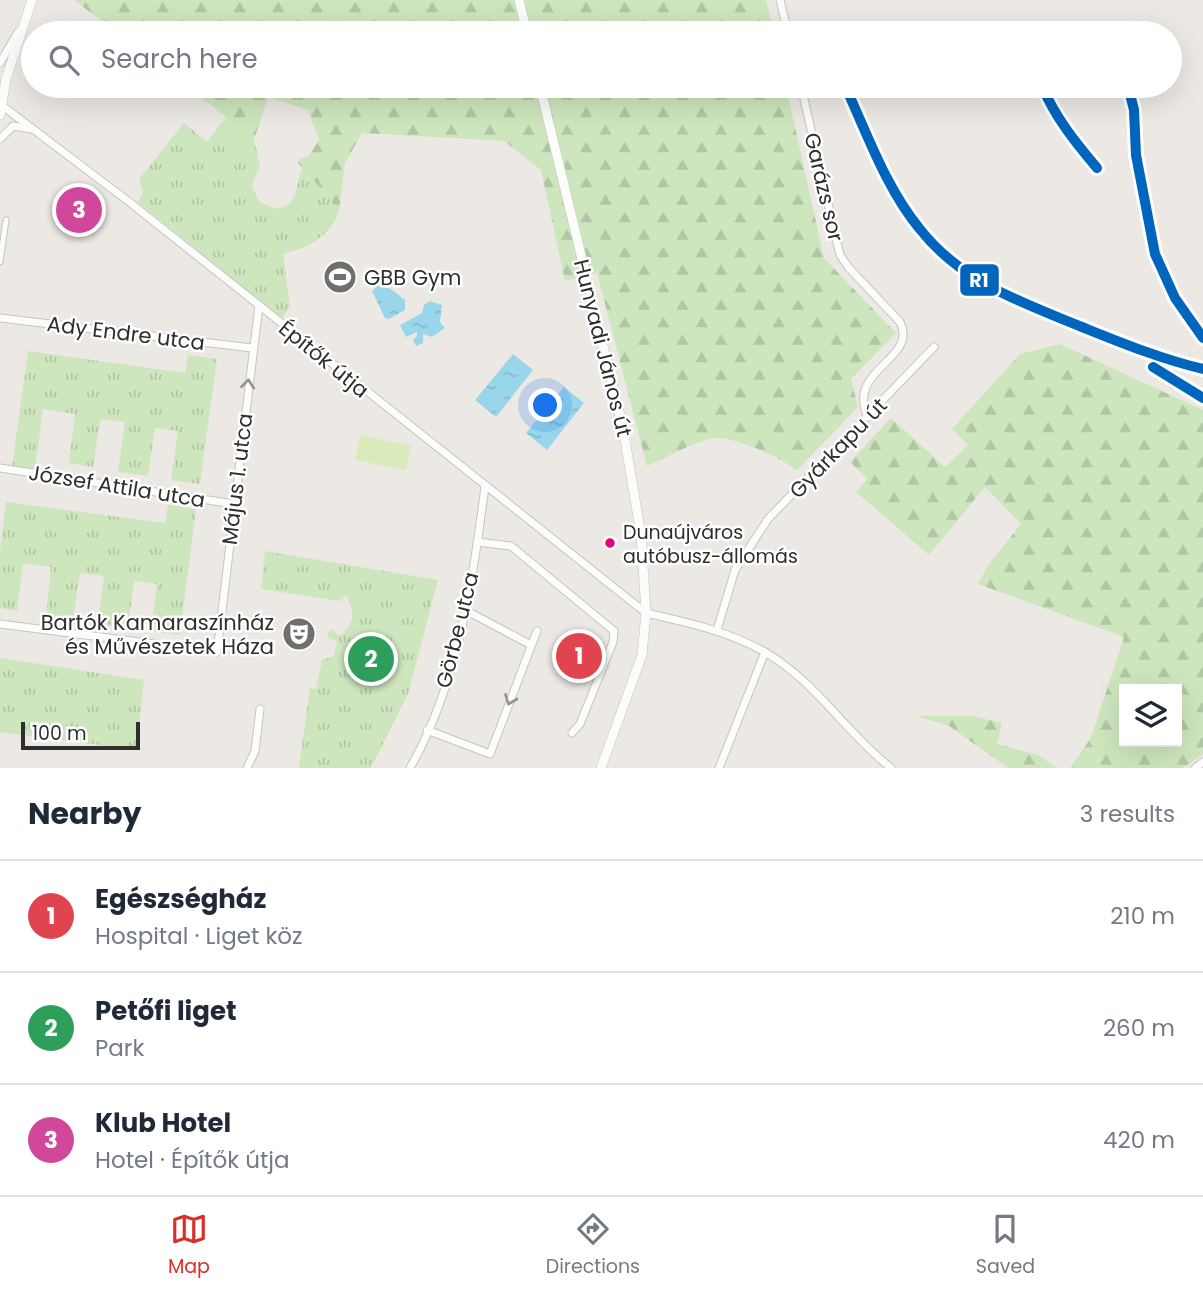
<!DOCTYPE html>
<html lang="en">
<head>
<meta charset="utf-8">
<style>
  :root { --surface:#fff; --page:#f6f6f7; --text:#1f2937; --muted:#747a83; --line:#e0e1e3; --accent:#d93025 }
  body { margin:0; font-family:Poppins,sans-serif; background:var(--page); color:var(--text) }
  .controls { position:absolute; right:21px; bottom:21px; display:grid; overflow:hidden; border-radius:0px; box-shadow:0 7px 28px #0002 }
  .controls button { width:63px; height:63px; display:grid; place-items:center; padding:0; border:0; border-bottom:2px solid var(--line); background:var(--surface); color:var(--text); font:35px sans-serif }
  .scale { position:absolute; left:21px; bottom:18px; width:119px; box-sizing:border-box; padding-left:7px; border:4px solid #2e2e2e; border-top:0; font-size:19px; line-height:24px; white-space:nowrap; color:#2e2e2e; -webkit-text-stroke:5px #fff; paint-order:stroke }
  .you { position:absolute; left:546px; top:406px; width:24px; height:24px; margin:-18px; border:5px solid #fff; border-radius:50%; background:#1a73e8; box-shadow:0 0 0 10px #1a73e833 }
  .badge { display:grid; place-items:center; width:46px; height:46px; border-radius:50%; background:var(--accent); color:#fff; font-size:23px; font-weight:700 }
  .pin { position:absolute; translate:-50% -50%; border:4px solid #fff; box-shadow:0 2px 7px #0006 }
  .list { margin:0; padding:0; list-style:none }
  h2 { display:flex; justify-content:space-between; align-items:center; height:91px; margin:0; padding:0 28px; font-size:30px }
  h2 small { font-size:23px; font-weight:400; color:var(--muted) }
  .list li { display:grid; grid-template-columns:46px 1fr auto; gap:21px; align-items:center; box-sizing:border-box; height:112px; padding:0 28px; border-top:2px solid var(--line) }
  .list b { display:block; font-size:26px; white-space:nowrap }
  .list p { margin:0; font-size:23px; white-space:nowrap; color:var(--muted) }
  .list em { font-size:23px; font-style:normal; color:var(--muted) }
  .icon { flex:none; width:38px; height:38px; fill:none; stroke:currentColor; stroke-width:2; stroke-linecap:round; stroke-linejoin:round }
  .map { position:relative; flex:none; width:1203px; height:768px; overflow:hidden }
  .search { position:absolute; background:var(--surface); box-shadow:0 7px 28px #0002; left:21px; right:21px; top:21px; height:77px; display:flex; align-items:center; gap:18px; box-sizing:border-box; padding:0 24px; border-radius:38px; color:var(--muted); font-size:26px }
  .sheet { height:427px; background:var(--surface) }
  nav { display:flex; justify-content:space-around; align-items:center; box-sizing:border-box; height:98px; border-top:2px solid var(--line); background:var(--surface); font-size:19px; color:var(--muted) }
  nav a { display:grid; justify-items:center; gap:4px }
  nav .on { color:var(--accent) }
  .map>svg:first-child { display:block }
  .forest { fill:url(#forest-firs); fill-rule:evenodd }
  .park { fill:url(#park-tufts) }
  .pitch { fill:#d9eabb }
  .water { fill:url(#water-ripples) }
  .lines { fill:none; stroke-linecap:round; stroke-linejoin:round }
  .pedestrian-casing { stroke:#c5c4c5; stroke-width:7 }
  .minor-casing { stroke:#c5c4c5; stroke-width:9 }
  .tertiary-casing { stroke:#c5c4c5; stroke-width:10 }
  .pedestrian { stroke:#fcfcfb; stroke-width:5 }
  .minor { stroke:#fcfcfb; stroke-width:7 }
  .tertiary { stroke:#fcfcfb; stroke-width:9 }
  .rail-1-casing { stroke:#fff; stroke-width:16 }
  .rail-1 { stroke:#0065bd; stroke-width:10 }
  .oneway { stroke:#959594 }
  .bus-dot { fill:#e5007d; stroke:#fff; stroke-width:2.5 }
  .labels { text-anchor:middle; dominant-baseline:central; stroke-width:5; stroke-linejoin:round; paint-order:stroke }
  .bus-label { font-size:19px; fill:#2e2e2e; stroke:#fff; text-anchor:start }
  .street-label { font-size:21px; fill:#2e2e2e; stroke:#fff }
  .poi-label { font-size:21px; fill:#2e2e2e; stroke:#fff; text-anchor:start }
  .line-badge { stroke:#fff; stroke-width:2.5 }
  .badge-label { font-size:19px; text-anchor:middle; font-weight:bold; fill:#fff }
</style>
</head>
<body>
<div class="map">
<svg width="1203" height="768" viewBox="0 0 1203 768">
  <defs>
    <pattern id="forest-firs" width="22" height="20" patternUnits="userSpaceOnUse" patternTransform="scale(1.75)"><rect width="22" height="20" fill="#cee6be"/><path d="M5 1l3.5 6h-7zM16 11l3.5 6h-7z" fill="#b1c6a4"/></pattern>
    <pattern id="park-tufts" width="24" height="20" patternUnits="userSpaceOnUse" patternTransform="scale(1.75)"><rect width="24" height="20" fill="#cee6be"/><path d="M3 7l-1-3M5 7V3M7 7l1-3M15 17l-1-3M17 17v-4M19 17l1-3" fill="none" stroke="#b1c6a4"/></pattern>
    <pattern id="water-ripples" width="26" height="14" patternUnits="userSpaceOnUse" patternTransform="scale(1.75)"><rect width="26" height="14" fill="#99d6ec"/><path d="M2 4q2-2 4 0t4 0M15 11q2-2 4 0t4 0" fill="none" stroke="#84b8cb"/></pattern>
  </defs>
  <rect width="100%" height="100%" fill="#ece8e4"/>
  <g class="forest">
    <polygon points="74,0 766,0 774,33 118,33"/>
    <path d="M186,86H786L824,258L896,333L851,379L858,407L796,471C785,458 731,436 714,438C692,442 668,457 647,466L597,273L565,281L541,170L504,141L362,133L345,163L339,211L298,163L299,159L309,156L319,140L308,110L268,97L254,140L229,146L226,117Z"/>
    <path d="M1060,344L1203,410V754L1183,768H1070L1091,738L1124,637L978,584L989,564L1021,524L985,487L929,555L856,492L867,479L850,462L891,418L945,467L968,445L952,429L1020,354ZM1177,689V742H1124V689Z"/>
    <polygon points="916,716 973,716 1002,723 997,744 1038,755 1057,768 1008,768 949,726"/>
  </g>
  <g class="park">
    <path d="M226,117L229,146L254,140L260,165L252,186L259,202L277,209C301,203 294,185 303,167L339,211C330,237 308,248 283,254L290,307L281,319L138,202L143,192L139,179L184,123L207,142Z"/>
    <polygon points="28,351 185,373 188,355 217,359 200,484 171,480 178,431 155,428 148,476 118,472 125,422 100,419 93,467 69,463 75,414 43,409 35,469 12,466"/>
    <polygon points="6,502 165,523 168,505 196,509 180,635 151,631 157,584 134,581 128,628 98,624 104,576 80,573 73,620 46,616 51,567 23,563 17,611 0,608 0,551"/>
    <path d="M265,551L438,580L408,694L371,768H299L310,688L316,689L322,660L334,656L337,641L329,638L327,634L332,629L339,636C354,627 356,610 346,596L340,601L261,589Z"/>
    <polygon points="0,658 144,680 136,750 0,732"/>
  </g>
  <polygon class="pitch" points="360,435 411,446 406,470 355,460"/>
  <g class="water">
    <polygon points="379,285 391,289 405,300 405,310 389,319 385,318 372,291"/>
    <polygon points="430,301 442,305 440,322 445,328 432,337 423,334 423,343 416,346 413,340 417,336 417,332 406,337 400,325 422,313 424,305"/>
    <polygon points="513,354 533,370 496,417 475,400"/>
    <polygon points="564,387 584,403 547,450 526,433"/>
  </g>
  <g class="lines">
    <defs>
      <polyline id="pedestrian" points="0,262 6,220"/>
      <g id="minor">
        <polyline points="780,0 788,33"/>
        <polyline points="0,63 18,32"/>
        <path d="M801,86L840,255L849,268L900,322C919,360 845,369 868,417"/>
        <path d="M0,104L128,201L646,613C686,622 727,631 763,651C814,679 846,733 891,768"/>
        <polyline points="0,139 13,126 31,129"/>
        <polyline points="0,318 252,348"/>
        <polyline points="0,468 234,504"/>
        <polyline points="477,542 511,546 614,631 613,642 580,724 572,733"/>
        <polyline points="467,611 531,645"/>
        <polyline points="0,624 217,652 259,305"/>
        <polyline points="717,630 735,570 768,519 934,347"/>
        <polyline points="427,730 490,754 537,631"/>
        <polyline points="247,768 255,751 260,709"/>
        <path d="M410,768C459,682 472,583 485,487"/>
        <polyline points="719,768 765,652"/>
        <polyline points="1195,768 1203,762"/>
      </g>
      <g id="tertiary">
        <polyline points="519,0 527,33"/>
        <polyline points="540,86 623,428 641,535 646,613 642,655 601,768"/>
        <polyline points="0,115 6,79 32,0"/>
      </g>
    </defs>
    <use href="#pedestrian" class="pedestrian-casing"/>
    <use href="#minor" class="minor-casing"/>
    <use href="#tertiary" class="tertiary-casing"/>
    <use href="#pedestrian" class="pedestrian"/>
    <use href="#minor" class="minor"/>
    <use href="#tertiary" class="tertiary"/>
    <defs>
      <g id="rail-1">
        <path d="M845,86C867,133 886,188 919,228C961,282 1021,302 1082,327C1122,343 1161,359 1203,369"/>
        <path d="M1042,86C1055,117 1075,142 1097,168"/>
        <polyline points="1128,86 1134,110 1136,155 1155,254 1175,298 1203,338"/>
        <polyline points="1153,367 1203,398"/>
      </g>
    </defs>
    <use href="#rail-1" class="rail-1-casing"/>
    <use href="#rail-1" class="rail-1"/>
  </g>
  <defs><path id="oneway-chevron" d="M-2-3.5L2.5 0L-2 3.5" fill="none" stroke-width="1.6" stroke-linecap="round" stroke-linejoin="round" transform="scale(1.75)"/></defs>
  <g class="oneway">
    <use href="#oneway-chevron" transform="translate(248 384) rotate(-84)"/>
    <use href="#oneway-chevron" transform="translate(510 700) rotate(111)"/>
  </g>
  <defs>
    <symbol id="stadium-disc" viewBox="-11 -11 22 22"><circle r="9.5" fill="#706f6e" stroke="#fff"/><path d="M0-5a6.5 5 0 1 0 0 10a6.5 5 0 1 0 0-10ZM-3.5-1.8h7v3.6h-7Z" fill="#fff"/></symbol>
    <symbol id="theatre-disc" viewBox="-11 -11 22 22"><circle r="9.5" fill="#706f6e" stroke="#fff"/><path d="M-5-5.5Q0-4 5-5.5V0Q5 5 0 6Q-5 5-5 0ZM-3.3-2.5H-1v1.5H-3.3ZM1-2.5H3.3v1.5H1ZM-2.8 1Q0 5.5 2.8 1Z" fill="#fff"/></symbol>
  </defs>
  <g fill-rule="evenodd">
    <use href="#stadium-disc" x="321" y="258" width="38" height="38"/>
    <use href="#theatre-disc" x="280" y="615" width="38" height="38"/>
  </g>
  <circle class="bus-dot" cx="610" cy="543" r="6"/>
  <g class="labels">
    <g class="bus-label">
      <text x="623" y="532">Dunaújváros<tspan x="623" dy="24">autóbusz-állomás</tspan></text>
    </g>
    <g class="street-label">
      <text transform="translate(824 187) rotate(77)">Garázs sor</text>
      <text transform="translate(126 333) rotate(7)">Ady Endre utca</text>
      <text transform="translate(603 348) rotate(76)">Hunyadi János út</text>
      <text transform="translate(324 359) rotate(39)">Építők útja</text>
      <text transform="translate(838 448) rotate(-46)">Gyárkapu út</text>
      <text transform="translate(237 479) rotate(-83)">Május 1. utca</text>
      <text transform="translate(117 486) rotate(9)">József Attila utca</text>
      <text transform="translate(457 630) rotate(-76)">Görbe utca</text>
    </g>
    <g class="poi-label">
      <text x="364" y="277">GBB Gym</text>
      <text x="274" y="622" text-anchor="end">Bartók Kamaraszínház<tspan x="274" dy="24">és Művészetek Háza</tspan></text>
    </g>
  </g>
  <rect class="line-badge" x="959" y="263" width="41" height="34" rx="7" fill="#0065bd"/>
  <g class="badge-label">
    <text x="979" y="287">R1</text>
  </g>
</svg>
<div class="controls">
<button><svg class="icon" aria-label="layers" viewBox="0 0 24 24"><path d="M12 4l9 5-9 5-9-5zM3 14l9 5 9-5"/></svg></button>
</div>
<div class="scale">100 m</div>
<div class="you"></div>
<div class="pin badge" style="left:579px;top:656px;background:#e0444e">1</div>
<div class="pin badge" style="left:371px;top:659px;background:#2e9e5b">2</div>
<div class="pin badge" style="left:79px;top:210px;background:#d1479c">3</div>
<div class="search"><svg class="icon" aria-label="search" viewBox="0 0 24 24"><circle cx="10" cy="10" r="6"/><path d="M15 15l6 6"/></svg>Search here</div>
</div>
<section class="sheet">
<h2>Nearby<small>3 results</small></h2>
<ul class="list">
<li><span class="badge" style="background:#e0444e">1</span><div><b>Egészségház</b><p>Hospital · Liget köz</p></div><em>210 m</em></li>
<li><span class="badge" style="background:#2e9e5b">2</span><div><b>Petőfi liget</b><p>Park</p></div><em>260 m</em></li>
<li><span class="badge" style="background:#d1479c">3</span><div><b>Klub Hotel</b><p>Hotel · Építők útja</p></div><em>420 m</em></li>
</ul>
</section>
<nav>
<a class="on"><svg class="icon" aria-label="map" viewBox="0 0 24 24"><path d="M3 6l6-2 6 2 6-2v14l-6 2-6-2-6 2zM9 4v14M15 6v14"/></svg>Map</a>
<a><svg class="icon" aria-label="directions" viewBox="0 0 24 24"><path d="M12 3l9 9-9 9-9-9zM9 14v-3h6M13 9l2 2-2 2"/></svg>Directions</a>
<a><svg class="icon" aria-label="saved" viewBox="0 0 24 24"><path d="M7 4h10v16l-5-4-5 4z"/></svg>Saved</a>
</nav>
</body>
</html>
